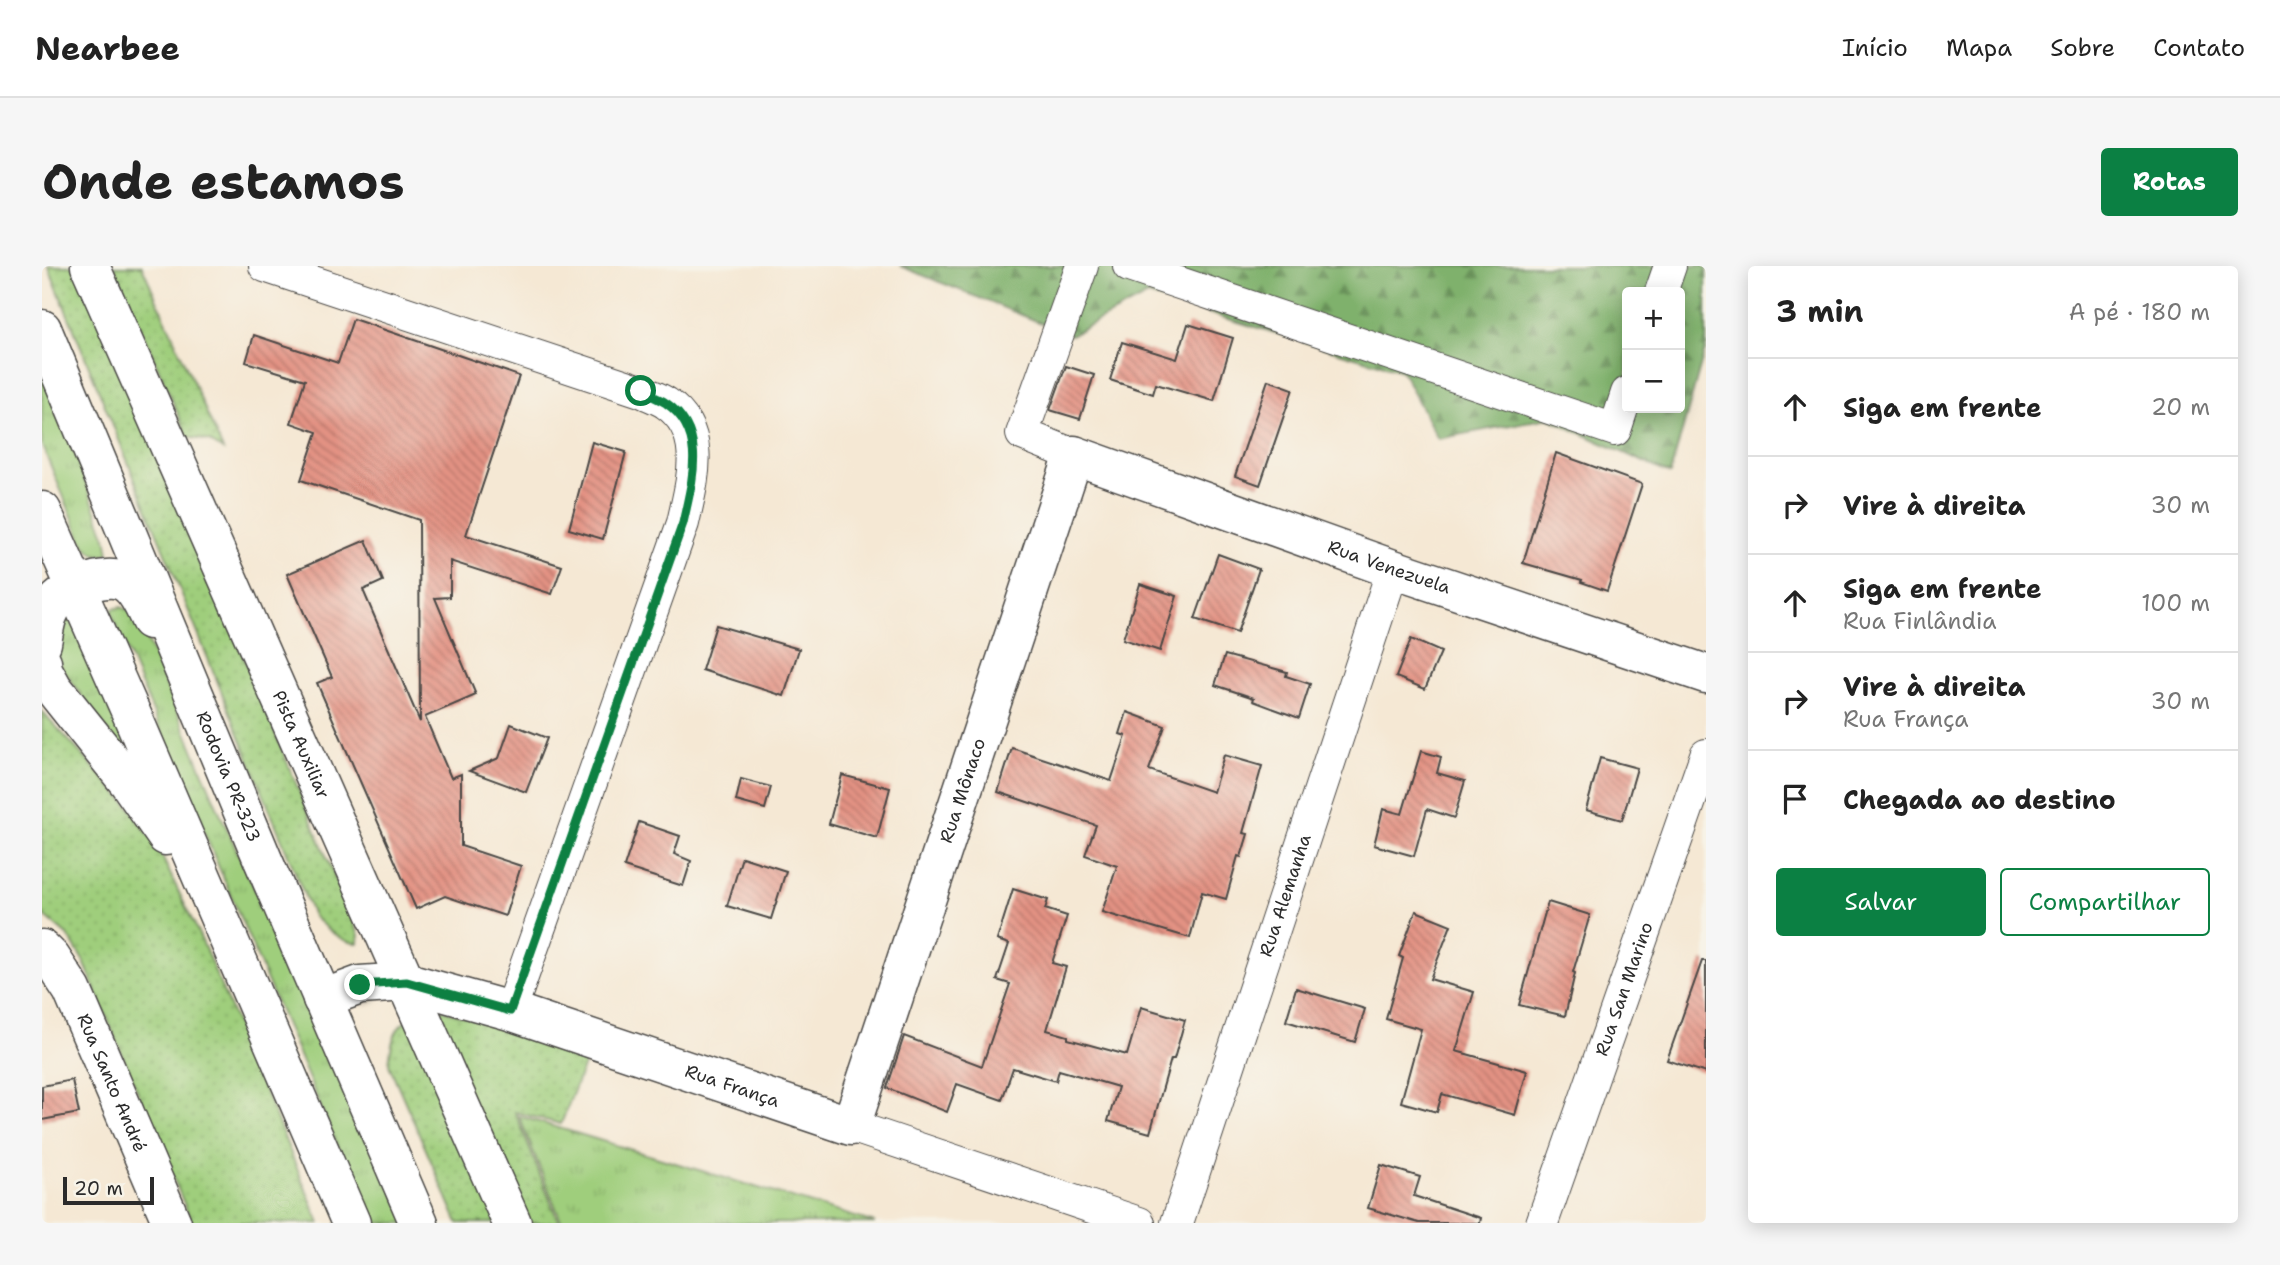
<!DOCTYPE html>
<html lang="pt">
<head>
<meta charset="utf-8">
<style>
  :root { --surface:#fff; --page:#f6f6f6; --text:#222; --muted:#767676; --line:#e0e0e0; --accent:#0b8043 }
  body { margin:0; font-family:"Shantell Sans",sans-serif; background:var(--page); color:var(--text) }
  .controls { position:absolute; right:21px; top:21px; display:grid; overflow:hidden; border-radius:7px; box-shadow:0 4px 18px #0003 }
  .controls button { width:63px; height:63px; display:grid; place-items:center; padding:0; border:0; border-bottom:2px solid var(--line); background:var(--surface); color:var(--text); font:35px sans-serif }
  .scale { position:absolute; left:21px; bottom:18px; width:91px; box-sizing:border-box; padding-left:7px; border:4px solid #2b2b2b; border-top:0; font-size:19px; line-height:24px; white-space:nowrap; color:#2b2b2b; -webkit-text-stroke:5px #f7f3e8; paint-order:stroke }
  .stop { position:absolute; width:21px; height:21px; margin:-16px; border:5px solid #0b8043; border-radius:50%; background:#fff }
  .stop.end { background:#0b8043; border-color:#fff; box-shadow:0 2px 7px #0008 }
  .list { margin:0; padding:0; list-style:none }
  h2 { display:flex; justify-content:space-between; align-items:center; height:91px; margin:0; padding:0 28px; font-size:30px }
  h2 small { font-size:23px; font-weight:400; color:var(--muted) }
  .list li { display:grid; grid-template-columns:46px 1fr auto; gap:21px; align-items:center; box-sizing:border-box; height:98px; padding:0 28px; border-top:2px solid var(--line) }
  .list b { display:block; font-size:26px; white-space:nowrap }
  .list p { margin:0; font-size:23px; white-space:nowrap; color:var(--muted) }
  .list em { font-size:23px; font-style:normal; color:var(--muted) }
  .actions { display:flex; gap:14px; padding:21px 28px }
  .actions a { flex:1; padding:16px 0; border:2px solid var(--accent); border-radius:7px; text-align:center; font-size:24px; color:var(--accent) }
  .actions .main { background:var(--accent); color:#fff }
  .icon { flex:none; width:38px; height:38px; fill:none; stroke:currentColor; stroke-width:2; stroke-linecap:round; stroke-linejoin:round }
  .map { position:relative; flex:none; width:1664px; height:957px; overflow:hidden; border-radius:7px }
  header { display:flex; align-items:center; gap:42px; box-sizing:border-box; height:98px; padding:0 35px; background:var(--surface); border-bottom:2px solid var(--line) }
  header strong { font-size:33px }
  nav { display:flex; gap:38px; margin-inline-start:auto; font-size:24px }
  .intro { display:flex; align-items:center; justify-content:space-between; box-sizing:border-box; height:168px; padding:0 42px }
  h1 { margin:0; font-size:49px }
  .button { padding:18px 32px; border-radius:7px; background:var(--accent); color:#fff; font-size:24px; font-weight:700 }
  main { display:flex; gap:42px; padding:0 42px }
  aside { flex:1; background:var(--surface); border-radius:7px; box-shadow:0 4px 18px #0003 }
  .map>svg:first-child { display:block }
  .grass { fill:url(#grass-dots); stroke:#657c54; stroke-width:2 }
  .forest { fill:url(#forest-firs); stroke:#556e4c; stroke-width:2; fill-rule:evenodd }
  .park { fill:url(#park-tufts); stroke:#657c54; stroke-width:2 }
  .building { fill:url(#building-back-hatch) }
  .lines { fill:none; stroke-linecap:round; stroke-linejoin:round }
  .minor-casing { stroke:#494744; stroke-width:34 }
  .tertiary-casing { stroke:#494744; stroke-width:41 }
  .trunk-casing { stroke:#494744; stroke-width:41 }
  .minor { stroke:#fff; stroke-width:32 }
  .tertiary { stroke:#fff; stroke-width:38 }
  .trunk { stroke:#fff; stroke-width:38 }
  .route { stroke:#0b8043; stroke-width:9 }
  .labels { text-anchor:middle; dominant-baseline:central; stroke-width:6; stroke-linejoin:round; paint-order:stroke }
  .street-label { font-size:18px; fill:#2b2b2b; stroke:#f7f3e8 }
</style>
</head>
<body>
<header>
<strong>Nearbee</strong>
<nav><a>Início</a><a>Mapa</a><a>Sobre</a><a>Contato</a></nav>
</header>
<div class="intro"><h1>Onde estamos</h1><a class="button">Rotas</a></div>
<main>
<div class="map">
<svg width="1664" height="957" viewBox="0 0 1664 957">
  <defs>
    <pattern id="grass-dots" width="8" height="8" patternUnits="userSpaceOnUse" patternTransform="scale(1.75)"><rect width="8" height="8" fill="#9fce7c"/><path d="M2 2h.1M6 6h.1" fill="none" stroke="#89b16b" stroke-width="1.8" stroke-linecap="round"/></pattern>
    <pattern id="forest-firs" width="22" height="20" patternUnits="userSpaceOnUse" patternTransform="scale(1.75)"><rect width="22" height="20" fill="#7fb16c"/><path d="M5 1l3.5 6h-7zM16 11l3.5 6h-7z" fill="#689059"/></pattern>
    <pattern id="park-tufts" width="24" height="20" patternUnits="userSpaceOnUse" patternTransform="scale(1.75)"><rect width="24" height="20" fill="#9fce7c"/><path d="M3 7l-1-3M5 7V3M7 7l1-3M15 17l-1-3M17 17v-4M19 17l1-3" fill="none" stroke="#89b16b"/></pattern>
    <pattern id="building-back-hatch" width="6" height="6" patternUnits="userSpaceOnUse" patternTransform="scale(1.75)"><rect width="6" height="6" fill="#e39283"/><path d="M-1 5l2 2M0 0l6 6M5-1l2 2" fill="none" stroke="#b8776b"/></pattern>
  </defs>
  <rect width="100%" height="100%" fill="#f7f3e8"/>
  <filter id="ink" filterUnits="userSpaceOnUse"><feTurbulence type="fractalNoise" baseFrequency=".0143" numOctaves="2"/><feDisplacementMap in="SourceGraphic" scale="14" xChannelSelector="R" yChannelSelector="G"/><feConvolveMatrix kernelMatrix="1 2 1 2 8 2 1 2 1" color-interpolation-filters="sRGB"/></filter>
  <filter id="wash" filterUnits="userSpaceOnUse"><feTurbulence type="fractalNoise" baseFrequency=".00686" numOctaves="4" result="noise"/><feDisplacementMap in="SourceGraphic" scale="28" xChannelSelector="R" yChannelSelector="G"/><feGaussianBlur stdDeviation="1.57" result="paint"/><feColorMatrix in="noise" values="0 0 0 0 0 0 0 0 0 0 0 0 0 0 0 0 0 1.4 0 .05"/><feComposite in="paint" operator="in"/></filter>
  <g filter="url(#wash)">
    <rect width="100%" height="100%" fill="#f5e8d4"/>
    <g class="grass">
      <path d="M6,0H39L317,669L316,677C300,678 282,660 271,650Z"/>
      <polygon points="72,0 100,0 181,184 167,175 146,171"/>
      <polygon points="0,445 85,538 115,580 160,675 278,957 150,957 42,696 27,671 0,648"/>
      <path d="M398,743L546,788L519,858L473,846L517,957H416L347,799C350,759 360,751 398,743Z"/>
    </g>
    <path class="forest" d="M858,0H1664V80L1628,208L1506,152L1396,173L1360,105L1106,29L1029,69ZM1585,26H1638V142H1585Z"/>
    <g class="park">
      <path d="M0,96L64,272L67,287C56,292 50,287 42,279L0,179Z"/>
      <polygon points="79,341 88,345 99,360 180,552 366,957 328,957 69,347 70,343"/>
      <polygon points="26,347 121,542 19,401 12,380"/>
      <polygon points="477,850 833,957 520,957"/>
    </g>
    <g id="blocks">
      <g class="building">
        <polygon points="311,53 477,110 424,269 520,300 510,328 408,295 408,331 393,332 434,429 383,451 409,512 419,508 419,580 479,600 463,650 403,630 374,643 275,417 290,411 245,308 324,274 341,315 321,324 378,456 377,254 259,214 275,166 249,157 263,114 204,96 212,69 296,97"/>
        <polygon points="1146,58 1191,72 1172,135 1114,118 1111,128 1068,114 1080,76 1135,93"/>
        <polygon points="1024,100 1052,109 1038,153 1008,144"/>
        <polygon points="1226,114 1251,123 1218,219 1193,210"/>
        <polygon points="550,176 584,186 561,273 527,263"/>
        <polygon points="1514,187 1600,218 1565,325 1539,316 1540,314 1481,297"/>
        <polygon points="1176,288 1217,303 1195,367 1153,353"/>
        <polygon points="1098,318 1135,330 1118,385 1081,373"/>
        <polygon points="674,359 757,383 742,430 660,404"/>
        <polygon points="1369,373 1399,386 1383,423 1354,411"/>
        <polygon points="1183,389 1245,406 1244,410 1268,418 1257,452 1211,435 1212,432 1173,419"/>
        <polygon points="1085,446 1123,460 1107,504 1171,526 1182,489 1220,500 1201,567 1206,568 1199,591 1196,590 1184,633 1160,626 1148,672 1060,646 1075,600 1043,589 1054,559 956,526 970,482 1069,515 1084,470 1078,468"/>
        <polygon points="469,458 505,472 484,526 427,505 457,492"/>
        <polygon points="1379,485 1399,491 1395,507 1423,515 1412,552 1385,543 1372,590 1332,579 1341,543 1360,548"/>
        <polygon points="1558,492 1595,502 1580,554 1544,544"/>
        <polygon points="800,509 848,522 835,572 787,558"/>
        <polygon points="699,513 729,521 723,543 694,535"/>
        <polygon points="597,556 638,570 632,588 649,595 641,620 582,601"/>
        <polygon points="700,591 744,605 729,653 685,640"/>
        <polygon points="971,623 1006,634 1003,643 1025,650 1010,697 1024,701 1005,764 1026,770 1026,773 1085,789 1099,741 1143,754 1132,793 1129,793 1108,867 1066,855 1076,821 1017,804 1014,815 971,802 960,834 915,818 905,846 845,822 862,770 940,800 968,718 955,714 967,678 955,674"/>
        <polygon points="1506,636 1548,649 1531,706 1533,707 1523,750 1477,739"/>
        <polygon points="1374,645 1409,659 1388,713 1432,726 1414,785 1485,805 1473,849 1400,828 1395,846 1359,836 1379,763 1344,753 1361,692 1357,690"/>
        <polygon points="1660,695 1664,695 1664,807 1625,794"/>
        <polygon points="1254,722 1323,743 1313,776 1244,755"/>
        <polygon points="30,814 37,847 0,854 0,820"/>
        <polygon points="1339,899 1378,911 1372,930 1439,952 1438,957 1377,957 1326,942"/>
      </g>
    </g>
  </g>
  <g filter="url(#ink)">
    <use href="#blocks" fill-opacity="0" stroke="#494744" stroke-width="2"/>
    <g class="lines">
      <defs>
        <g id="minor">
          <path d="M223,0L599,125C607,129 616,132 624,137C666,166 650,215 641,257L468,745"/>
          <polyline points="1087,0 1573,164 1585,127"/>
          <polyline points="1619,26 1628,0"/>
          <polyline points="1032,189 980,168 1040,0"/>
          <polyline points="809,860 1097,957"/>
          <path id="s1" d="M1135,957L1351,303"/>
          <path id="s2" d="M1500,957L1664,489"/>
        </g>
        <g id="tertiary">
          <path id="s3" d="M48,0L470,957"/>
          <path id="s4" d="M0,683L9,692L30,724L130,957"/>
          <path id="s5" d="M280,733L318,719L365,716L468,745L809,860L1032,189L1351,303L1664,408"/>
        </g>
        <g id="trunk">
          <path id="s6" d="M0,63L221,594L377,957"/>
          <polyline points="0,245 87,442 309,957"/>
          <path d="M0,377C2,367 3,354 8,345C17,324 64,304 84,317C96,325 102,341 108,354"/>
          <polyline points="0,396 1,404 11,422 87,517 124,570"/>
        </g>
      </defs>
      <use href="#minor" class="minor-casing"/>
      <use href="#tertiary" class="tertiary-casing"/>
      <use href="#trunk" class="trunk-casing"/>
      <use href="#minor" class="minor"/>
      <use href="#tertiary" class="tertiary"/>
      <use href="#trunk" class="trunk"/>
    </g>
  </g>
  <g class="lines" filter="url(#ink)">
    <path class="route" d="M318,719L365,716L468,745L641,257C650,215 666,166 624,137C616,132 607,129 599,125"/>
  </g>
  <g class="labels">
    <g class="street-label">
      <text stroke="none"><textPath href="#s5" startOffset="1596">Rua Venezuela</textPath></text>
      <text stroke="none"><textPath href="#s3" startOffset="523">Pista Auxiliar</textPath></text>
      <text stroke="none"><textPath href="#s6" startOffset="485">Rodovia PR-323</textPath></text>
      <text stroke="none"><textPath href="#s5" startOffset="908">Rua Mônaco</textPath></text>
      <text stroke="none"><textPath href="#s1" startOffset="345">Rua Alemanha</textPath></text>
      <text stroke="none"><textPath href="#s2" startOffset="248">Rua San Marino</textPath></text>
      <text stroke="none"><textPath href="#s4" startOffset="152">Rua Santo André</textPath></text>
      <text stroke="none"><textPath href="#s5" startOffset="429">Rua França</textPath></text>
    </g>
  </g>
</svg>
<div class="controls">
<button>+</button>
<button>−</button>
</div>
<div class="scale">20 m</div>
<div class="stop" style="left:599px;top:125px"></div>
<div class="stop end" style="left:318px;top:719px"></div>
</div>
<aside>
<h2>3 min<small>A pé · 180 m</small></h2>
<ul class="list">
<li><svg class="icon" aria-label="ahead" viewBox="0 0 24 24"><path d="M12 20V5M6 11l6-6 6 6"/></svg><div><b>Siga em frente</b></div><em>20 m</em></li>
<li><svg class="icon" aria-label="right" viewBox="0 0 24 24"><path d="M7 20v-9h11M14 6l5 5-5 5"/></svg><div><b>Vire à direita</b></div><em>30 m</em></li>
<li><svg class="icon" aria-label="ahead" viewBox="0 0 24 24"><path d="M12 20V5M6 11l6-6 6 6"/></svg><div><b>Siga em frente</b><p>Rua Finlândia</p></div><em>100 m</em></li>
<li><svg class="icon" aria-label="right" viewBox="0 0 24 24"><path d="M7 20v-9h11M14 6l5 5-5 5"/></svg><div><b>Vire à direita</b><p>Rua França</p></div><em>30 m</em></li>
<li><svg class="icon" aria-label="arrive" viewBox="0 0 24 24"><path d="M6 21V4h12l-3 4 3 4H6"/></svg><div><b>Chegada ao destino</b></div></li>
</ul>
<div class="actions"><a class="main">Salvar</a><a>Compartilhar</a></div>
</aside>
</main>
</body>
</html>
